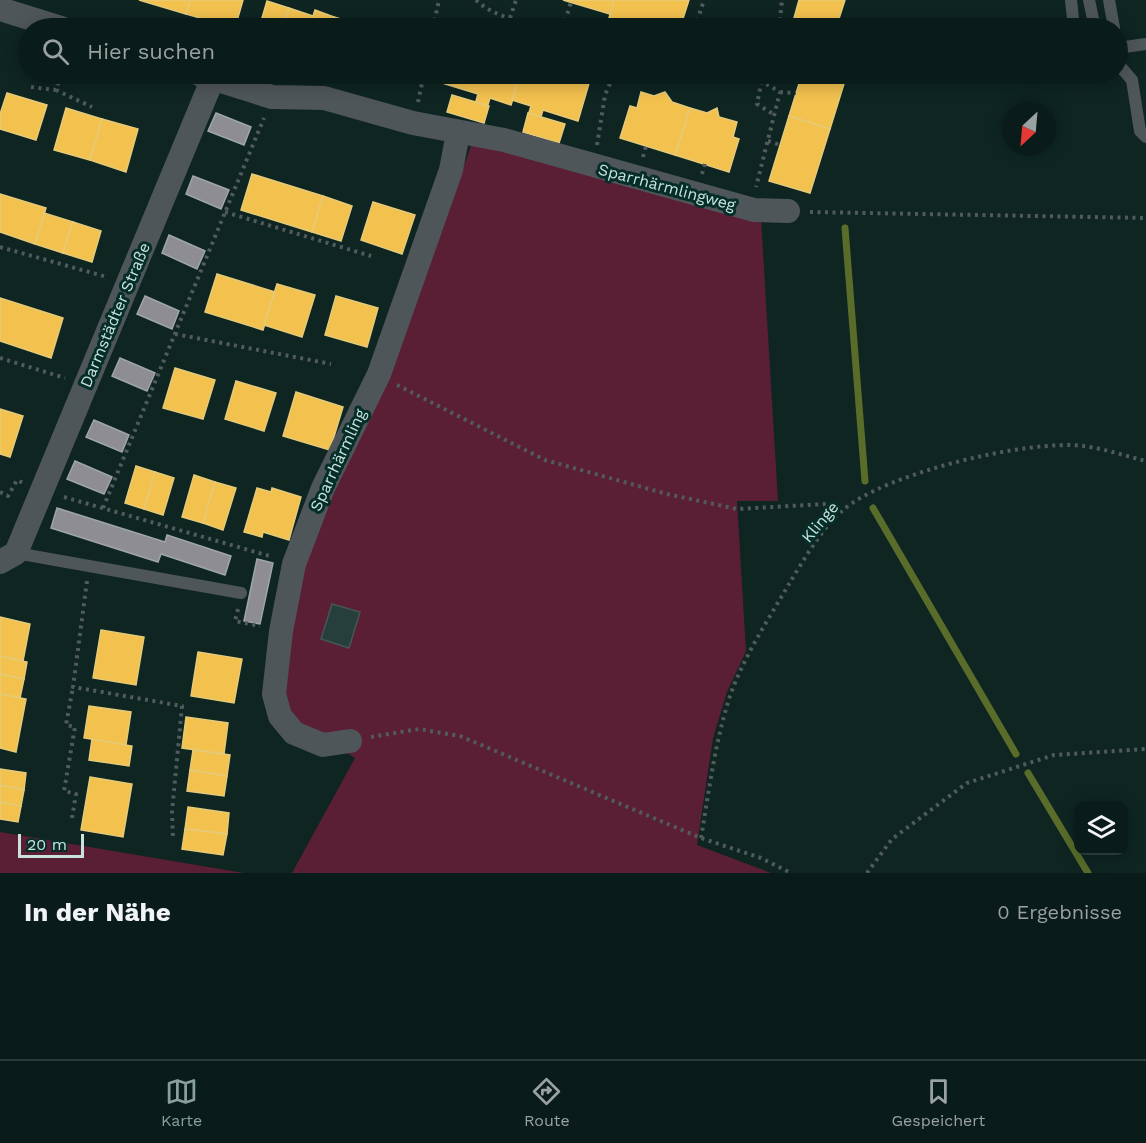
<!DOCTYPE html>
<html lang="de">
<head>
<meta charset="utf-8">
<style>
  :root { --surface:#0a1c1a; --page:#132523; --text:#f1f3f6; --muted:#99a1a2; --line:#2a3a39; --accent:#87a09c }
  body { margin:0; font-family:"Work Sans",sans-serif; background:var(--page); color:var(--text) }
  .controls { position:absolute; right:18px; bottom:18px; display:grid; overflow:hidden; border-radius:12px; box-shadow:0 3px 15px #0003 }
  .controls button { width:54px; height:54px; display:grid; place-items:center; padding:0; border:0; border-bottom:2px solid var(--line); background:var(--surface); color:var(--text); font:30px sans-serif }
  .compass { position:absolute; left:1002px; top:102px; width:54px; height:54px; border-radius:50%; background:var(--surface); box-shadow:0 3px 15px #0003; rotate:206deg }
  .scale { position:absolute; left:18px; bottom:15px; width:66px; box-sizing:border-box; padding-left:6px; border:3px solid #c8e2dd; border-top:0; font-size:16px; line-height:21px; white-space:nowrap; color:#c8e2dd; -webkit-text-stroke:4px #052e29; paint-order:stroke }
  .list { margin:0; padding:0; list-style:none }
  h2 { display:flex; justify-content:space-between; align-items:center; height:78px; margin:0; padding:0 24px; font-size:26px }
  h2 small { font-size:20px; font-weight:400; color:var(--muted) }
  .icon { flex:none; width:33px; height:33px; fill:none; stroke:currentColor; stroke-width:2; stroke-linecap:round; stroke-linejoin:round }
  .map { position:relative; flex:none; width:1146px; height:873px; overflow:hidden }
  .search { position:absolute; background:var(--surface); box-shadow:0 3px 15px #0003; left:18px; right:18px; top:18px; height:66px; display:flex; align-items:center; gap:15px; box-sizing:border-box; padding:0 21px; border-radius:33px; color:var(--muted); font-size:22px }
  .sheet { height:186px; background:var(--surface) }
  nav { display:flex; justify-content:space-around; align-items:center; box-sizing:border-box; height:84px; border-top:2px solid var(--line); background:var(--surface); font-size:16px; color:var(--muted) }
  nav a { display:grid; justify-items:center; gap:3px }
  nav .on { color:var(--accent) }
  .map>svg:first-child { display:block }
  .green { fill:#5b1f35 }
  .homes { fill:#f2c14e; stroke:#e5cb79; stroke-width:1.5 }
  .industry { fill:#8d8d92; stroke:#9fa6a8; stroke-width:1.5 }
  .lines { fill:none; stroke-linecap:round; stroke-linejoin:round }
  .stream { stroke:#596c29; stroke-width:7 }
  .building { fill:#263f3c; stroke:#435754; stroke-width:1.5 }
  .path { stroke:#515b5d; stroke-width:4; stroke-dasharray:3 4.5; stroke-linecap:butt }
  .lane { stroke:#4f565a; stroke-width:12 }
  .street { stroke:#4f565a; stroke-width:24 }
  .labels { text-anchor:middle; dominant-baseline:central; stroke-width:6; stroke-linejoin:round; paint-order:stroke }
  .street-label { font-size:16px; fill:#c8e2dd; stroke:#052e29 }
</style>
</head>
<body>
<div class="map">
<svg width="1146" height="873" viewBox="0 0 1146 873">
  <rect width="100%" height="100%" fill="#0e2522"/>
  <g class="green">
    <polygon points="472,143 761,219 778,501 737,501 746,651 727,692 713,738 697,845 771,873 292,873 355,758 292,718 280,694 300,561 432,257"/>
    <polygon points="0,832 244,873 0,873"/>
  </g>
  <g class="homes">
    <polygon points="139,0 190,0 186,14"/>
    <polygon points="190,0 243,0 235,28 186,14"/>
    <polygon points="563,0 614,0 610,14"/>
    <polygon points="614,0 689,0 680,28 644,28 609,18"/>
    <polygon points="799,0 845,0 836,28 827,28 794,18"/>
    <polygon points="267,1 289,8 283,28 259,28"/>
    <polygon points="289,8 313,16 309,28 283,28"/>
    <polygon points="315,10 334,17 331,28 309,28"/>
    <polygon points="334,17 358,24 357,28 331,28"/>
    <polygon points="358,24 374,28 357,28"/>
    <polygon points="445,74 521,74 511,105 490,98 486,111 474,108 478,94 442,83"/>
    <polygon points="521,74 569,74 590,80 578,121 543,110 539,123 527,119 531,106 512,100"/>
    <polygon points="802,74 847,74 830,129 789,116"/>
    <polygon points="641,92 654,96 665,92 672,102 690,108 675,155 620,138 630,106 637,108"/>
    <polygon points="7,93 47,105 36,140 0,129 0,114"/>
    <polygon points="452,95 489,106 484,123 447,112"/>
    <polygon points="66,108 102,119 90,160 54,150"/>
    <polygon points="690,108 707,113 717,108 719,117 737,122 733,137 739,139 729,172 675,155"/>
    <polygon points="528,113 565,124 559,143 523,132"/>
    <polygon points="789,116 830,129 810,193 769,181"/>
    <polygon points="102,119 138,129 126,172 90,160"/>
    <polygon points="252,174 323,196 312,232 241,210"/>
    <polygon points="0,194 46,208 35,244 0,232"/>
    <polygon points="323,196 352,206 341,241 312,232"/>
    <polygon points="373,202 415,215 402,254 361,240"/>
    <polygon points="44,213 73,222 63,253 35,244"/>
    <polygon points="73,222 101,231 92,262 63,253"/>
    <polygon points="217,274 275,292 263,330 205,312"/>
    <polygon points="277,284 315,295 302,337 264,325"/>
    <polygon points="336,296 378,308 367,347 325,335"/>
    <polygon points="0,298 63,318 51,358 0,341"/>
    <polygon points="175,368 215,380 203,419 163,408"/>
    <polygon points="236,381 276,393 264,431 225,419"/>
    <polygon points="296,392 343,407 330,450 283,436"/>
    <polygon points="0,409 23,416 10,457 0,454"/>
    <polygon points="136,466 155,472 144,509 125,503"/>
    <polygon points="155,472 174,478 163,515 144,509"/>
    <polygon points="194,475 215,482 203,523 182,517"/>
    <polygon points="215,482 236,488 223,530 203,523"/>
    <polygon points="257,488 271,492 272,488 301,497 289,540 263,532 262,537 244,532"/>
    <polygon points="0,617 30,624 23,661 0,656"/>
    <polygon points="101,630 144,637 136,685 93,678"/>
    <polygon points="198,652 242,659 234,703 191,696"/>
    <polygon points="0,656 27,662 24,679 0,674"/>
    <polygon points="0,674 24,679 20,698 0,694"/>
    <polygon points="0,694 26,699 16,752 0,748"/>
    <polygon points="89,706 131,712 126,745 84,738"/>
    <polygon points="186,717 228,723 224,754 182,748"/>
    <polygon points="92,739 132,746 129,766 89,760"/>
    <polygon points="193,750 230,755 227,776 190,770"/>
    <polygon points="0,769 26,773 24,790 0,785"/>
    <polygon points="190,770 227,776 224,796 187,791"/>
    <polygon points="90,777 132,784 123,837 81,830"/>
    <polygon points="0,785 24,790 21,806 0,802"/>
    <polygon points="0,802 21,806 18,822 0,819"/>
    <polygon points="188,807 229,813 227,834 185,829"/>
    <polygon points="185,829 227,834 223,855 182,849"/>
  </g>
  <g class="industry">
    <polygon points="216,113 251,127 244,145 208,131"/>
    <polygon points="193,176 229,190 221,209 186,194"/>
    <polygon points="169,235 205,251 197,269 162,253"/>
    <polygon points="145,296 179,311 172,329 137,314"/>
    <polygon points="120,358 155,373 147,391 112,376"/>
    <polygon points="94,420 129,435 122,452 86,437"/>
    <polygon points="75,461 112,477 104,494 67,479"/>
    <polygon points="57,508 165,542 167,535 231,556 225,575 161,554 158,562 51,528"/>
    <polygon points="257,559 273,563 260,624 244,621"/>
  </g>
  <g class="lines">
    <g class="stream">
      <polyline points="845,228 865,481"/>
      <polyline points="873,508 1016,754"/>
      <polyline points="1028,773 1088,873"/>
    </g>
  </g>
  <polygon class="building" points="332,604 360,612 349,648 321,639"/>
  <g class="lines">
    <g class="path">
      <path d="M476,0C497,20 530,23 557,28"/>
      <polyline points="510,18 516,0"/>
      <polyline points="433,28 439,0"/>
      <polyline points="563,28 571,2"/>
      <polyline points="632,28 633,25"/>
      <polyline points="695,28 704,0"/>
      <polyline points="779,28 782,0"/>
      <polyline points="629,74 637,76 646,74"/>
      <polyline points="700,74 761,81 780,92 756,187"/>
      <polyline points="763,74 757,104 773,114"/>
      <polyline points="31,87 56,90 61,74"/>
      <polyline points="56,90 92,107"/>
      <polyline points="780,92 796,93"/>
      <polyline points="418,102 424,74"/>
      <polyline points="768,141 780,145"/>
      <polyline points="597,145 605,95 614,74"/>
      <polyline points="643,157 646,146"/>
      <polyline points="702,174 705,164"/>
      <polyline points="225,212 371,256"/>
      <polyline points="810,212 1146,218"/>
      <polyline points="0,247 107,277"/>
      <polyline points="175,334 331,364"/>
      <polyline points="0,358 65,378"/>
      <polyline points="397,385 545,460 667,494 737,509 826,504 842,511"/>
      <polyline points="0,492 8,496 17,480 23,483"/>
      <polyline points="64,497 273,557"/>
      <polyline points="103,508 264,118"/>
      <polyline points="87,581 73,687 182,706 172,812 173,839"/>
      <polyline points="238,609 235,621 260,626"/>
      <polyline points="371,737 419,729 460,736 701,838 761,858 791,873"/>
      <polyline points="72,818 76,794 64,791 75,727 66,725 73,687"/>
      <path d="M701,838C709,791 715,742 730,696C744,656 768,620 789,584C803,561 822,528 842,511C884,473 1029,439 1084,446C1105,449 1126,456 1146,461"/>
      <polyline points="867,873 892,839 967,783 1054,755 1146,749"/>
    </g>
    <g class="lane">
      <polyline points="1071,0 1074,28"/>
      <polyline points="1089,0 1095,28"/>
      <polyline points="1109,0 1114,28"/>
      <polyline points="1118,48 1146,44"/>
      <polyline points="1118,64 1132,80 1140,131 1146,137"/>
      <polyline points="16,553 241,593"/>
    </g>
    <g class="street">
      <polyline points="0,9 61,28"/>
      <polyline points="199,74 272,97 324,98 413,123 504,140 754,210 788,211"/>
      <polyline points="0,562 16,553 213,78"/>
      <polyline points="350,741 323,745 294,733 280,716 274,694 281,631 294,564 323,488 379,374 451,170 458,133"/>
    </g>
  </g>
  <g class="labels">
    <g class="street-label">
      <text transform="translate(667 187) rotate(15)">Sparrhärmlingweg</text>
      <text transform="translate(115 315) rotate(-67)">Darmstädter Straße</text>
      <text transform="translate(338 460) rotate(-65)">Sparrhärmling</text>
      <text transform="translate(820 522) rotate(-50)">Klinge</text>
    </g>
  </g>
</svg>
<div class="controls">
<button><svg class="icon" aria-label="layers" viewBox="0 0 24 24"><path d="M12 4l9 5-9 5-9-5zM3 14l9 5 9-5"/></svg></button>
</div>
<svg class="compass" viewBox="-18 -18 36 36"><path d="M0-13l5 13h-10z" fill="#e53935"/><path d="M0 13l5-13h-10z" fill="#99a1a2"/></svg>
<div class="scale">20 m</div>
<div class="search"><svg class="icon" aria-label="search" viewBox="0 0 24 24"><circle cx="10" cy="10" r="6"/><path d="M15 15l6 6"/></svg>Hier suchen</div>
</div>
<section class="sheet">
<h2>In der Nähe<small>0 Ergebnisse</small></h2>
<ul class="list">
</ul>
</section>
<nav>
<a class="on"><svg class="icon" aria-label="map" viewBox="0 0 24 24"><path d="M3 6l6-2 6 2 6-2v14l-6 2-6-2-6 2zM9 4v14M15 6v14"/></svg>Karte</a>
<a><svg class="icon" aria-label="directions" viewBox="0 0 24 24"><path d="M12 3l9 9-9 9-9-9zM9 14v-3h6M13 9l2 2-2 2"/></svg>Route</a>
<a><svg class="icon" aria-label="saved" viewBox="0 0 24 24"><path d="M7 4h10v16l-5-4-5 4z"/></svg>Gespeichert</a>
</nav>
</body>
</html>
